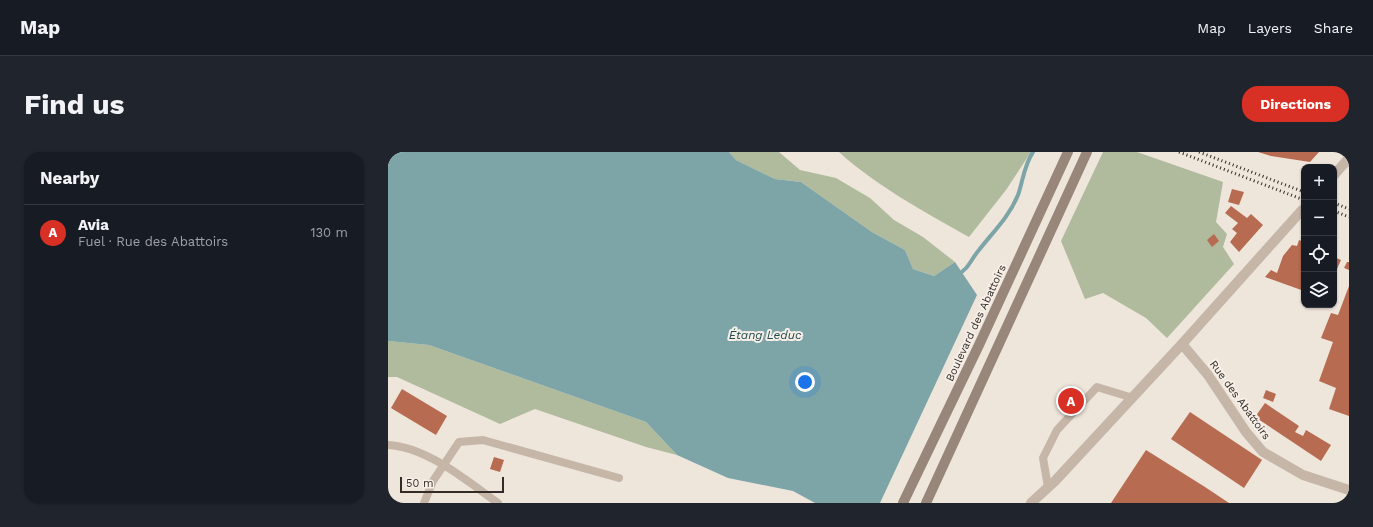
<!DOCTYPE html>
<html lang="en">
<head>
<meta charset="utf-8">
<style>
  :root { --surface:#171b24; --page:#20242c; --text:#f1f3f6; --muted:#9ea1a6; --line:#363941; --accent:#d93025 }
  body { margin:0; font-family:"Work Sans",sans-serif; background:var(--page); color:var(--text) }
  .controls { position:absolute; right:12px; top:12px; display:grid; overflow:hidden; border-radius:8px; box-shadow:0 1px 3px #0004 }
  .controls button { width:36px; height:36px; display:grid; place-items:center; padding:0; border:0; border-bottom:1px solid var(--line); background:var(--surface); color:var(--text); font:20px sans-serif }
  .scale { position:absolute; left:12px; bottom:10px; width:104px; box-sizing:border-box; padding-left:4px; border:2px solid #332b27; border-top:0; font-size:11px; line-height:14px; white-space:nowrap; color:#332b27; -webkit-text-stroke:3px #f6efe7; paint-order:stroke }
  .you { position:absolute; left:417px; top:230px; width:14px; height:14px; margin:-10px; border:3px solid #fff; border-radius:50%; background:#1a73e8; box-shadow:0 0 0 6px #1a73e833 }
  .badge { display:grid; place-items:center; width:26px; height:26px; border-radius:50%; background:var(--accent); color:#fff; font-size:13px; font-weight:700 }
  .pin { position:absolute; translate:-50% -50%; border:2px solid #fff; box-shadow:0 1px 4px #0006 }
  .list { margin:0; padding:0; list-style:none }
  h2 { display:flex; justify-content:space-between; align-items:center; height:52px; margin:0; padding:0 16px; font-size:17px }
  h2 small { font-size:13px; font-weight:400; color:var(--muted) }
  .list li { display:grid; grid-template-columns:26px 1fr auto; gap:12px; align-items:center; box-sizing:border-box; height:56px; padding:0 16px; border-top:1px solid var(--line) }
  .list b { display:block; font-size:15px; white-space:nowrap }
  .list p { margin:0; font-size:13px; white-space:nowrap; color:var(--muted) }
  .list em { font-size:13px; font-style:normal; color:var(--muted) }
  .icon { flex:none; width:22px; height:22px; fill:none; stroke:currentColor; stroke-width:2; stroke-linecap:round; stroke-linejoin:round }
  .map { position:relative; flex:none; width:961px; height:351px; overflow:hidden; border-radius:16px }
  header { display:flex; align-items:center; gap:24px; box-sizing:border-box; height:56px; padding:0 20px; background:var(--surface); border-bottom:1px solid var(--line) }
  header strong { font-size:19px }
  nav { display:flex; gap:22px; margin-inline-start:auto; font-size:14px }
  .intro { display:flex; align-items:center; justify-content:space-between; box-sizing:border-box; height:96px; padding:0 24px }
  h1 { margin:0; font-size:28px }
  .button { padding:10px 18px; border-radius:16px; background:var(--accent); color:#fff; font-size:14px; font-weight:700 }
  main { display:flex; gap:24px; padding:0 24px }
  aside { flex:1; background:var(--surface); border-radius:16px; box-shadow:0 1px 3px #0004 }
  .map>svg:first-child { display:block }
  .green { fill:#b0bb9d }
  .water { fill:#7da5a8 }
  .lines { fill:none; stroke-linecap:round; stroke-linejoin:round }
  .stream { stroke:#7da5a8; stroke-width:4 }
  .building { fill:#b76b50 }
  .lane { stroke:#c5b6a8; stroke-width:8 }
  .street { stroke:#c5b6a8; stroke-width:10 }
  .secondary { stroke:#98867a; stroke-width:10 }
  .rail { stroke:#332b27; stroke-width:3; stroke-dasharray:1 3; stroke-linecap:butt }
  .labels { text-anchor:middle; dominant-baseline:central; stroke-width:4; stroke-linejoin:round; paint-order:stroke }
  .street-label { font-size:11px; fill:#332b27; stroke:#f6efe7 }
  .water-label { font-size:12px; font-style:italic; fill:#224b4f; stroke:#f6efe7 }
</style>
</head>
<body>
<header>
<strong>Map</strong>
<nav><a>Map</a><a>Layers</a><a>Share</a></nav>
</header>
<div class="intro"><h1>Find us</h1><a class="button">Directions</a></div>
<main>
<aside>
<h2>Nearby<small></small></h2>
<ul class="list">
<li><span class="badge">A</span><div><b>Avia</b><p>Fuel · Rue des Abattoirs</p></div><em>130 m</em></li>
</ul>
</aside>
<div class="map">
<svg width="961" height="351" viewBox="0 0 961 351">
  <rect width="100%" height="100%" fill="#eee5db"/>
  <g class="green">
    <polygon points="341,0 391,0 412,18 448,26 482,46 506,68 535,85 567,110 546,124 525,117 517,98 484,80 413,30 387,27 348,8"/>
    <path d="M451,0H643L618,38L581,85C538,61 487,33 451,0Z"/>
    <polygon points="715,0 749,0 835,30 828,70 839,82 835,95 846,112 779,186 758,166 715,141 697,147 673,89"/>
    <polygon points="0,189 41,193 258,270 289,303 258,295 147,257 112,272 9,225 0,225"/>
  </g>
  <polygon class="water" points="0,0 341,0 348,8 387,27 413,30 484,80 517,98 525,117 546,124 567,110 589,143 492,351 427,351 405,339 340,326 289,303 258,270 41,193 0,189"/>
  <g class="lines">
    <path class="stream" d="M569,123C581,117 583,107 591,98C605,80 621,65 630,43C635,29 636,13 645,0"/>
  </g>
  <g class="building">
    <polygon points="870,0 931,0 922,10 883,4"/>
    <polygon points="844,37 856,40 851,53 840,50"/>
    <polygon points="843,54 859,66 863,62 875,73 851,100 842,90 849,81 844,77 850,71 837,61"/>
    <polygon points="826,82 831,89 824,95 819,88"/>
    <polygon points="911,88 916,90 916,139 877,125 883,118 889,121 895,104 904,93 909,94"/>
    <polygon points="946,105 953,108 949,117 946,116"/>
    <polygon points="959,110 961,110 961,118 956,116"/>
    <polygon points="961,134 961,264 941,257 948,236 931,229 945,190 933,186 943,161 950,163"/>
    <polygon points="14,237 59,264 48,283 3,256"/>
    <polygon points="878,238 888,242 885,250 875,246"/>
    <polygon points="877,251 911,274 907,280 915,284 918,278 943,293 933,309 867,265"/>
    <polygon points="802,260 874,308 856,336 783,287"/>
    <polygon points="758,298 817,335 841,351 723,351"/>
    <polygon points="106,305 116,308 112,320 102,317"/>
  </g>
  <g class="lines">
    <g class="lane">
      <path d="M0,293C39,295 79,329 110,351"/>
      <polyline points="660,335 655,306 669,278 709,235 745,246"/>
      <polyline points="36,351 45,329 71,290 95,288 231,326"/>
    </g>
    <g class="street">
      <polyline points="946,23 961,6"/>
      <polyline points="794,192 820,223 858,280 875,300 915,323 961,338"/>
      <polyline points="643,351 667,329 794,192 914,58"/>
    </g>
    <g class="secondary">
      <polyline points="515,351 591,193 680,0"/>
      <polyline points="538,351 699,0"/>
    </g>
    <g class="rail">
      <polyline points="791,0 916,48"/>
      <polyline points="811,0 916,40"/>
      <polyline points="946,51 961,57"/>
      <polyline points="946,59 961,65"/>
    </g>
  </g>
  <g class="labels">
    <g class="street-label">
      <text transform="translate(588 171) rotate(-65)">Boulevard des Abattoirs</text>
      <text transform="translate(852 248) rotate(54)">Rue des Abattoirs</text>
    </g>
    <g class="water-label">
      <text x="377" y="183">Étang Leduc</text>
    </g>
  </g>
</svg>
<div class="controls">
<button>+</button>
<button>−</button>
<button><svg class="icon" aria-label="locate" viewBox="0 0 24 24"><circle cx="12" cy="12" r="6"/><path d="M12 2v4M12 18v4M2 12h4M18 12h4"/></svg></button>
<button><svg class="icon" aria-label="layers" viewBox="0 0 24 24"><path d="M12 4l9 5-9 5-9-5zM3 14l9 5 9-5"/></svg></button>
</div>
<div class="scale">50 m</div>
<div class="you"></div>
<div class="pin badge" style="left:683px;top:249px">A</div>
</div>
</main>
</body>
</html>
